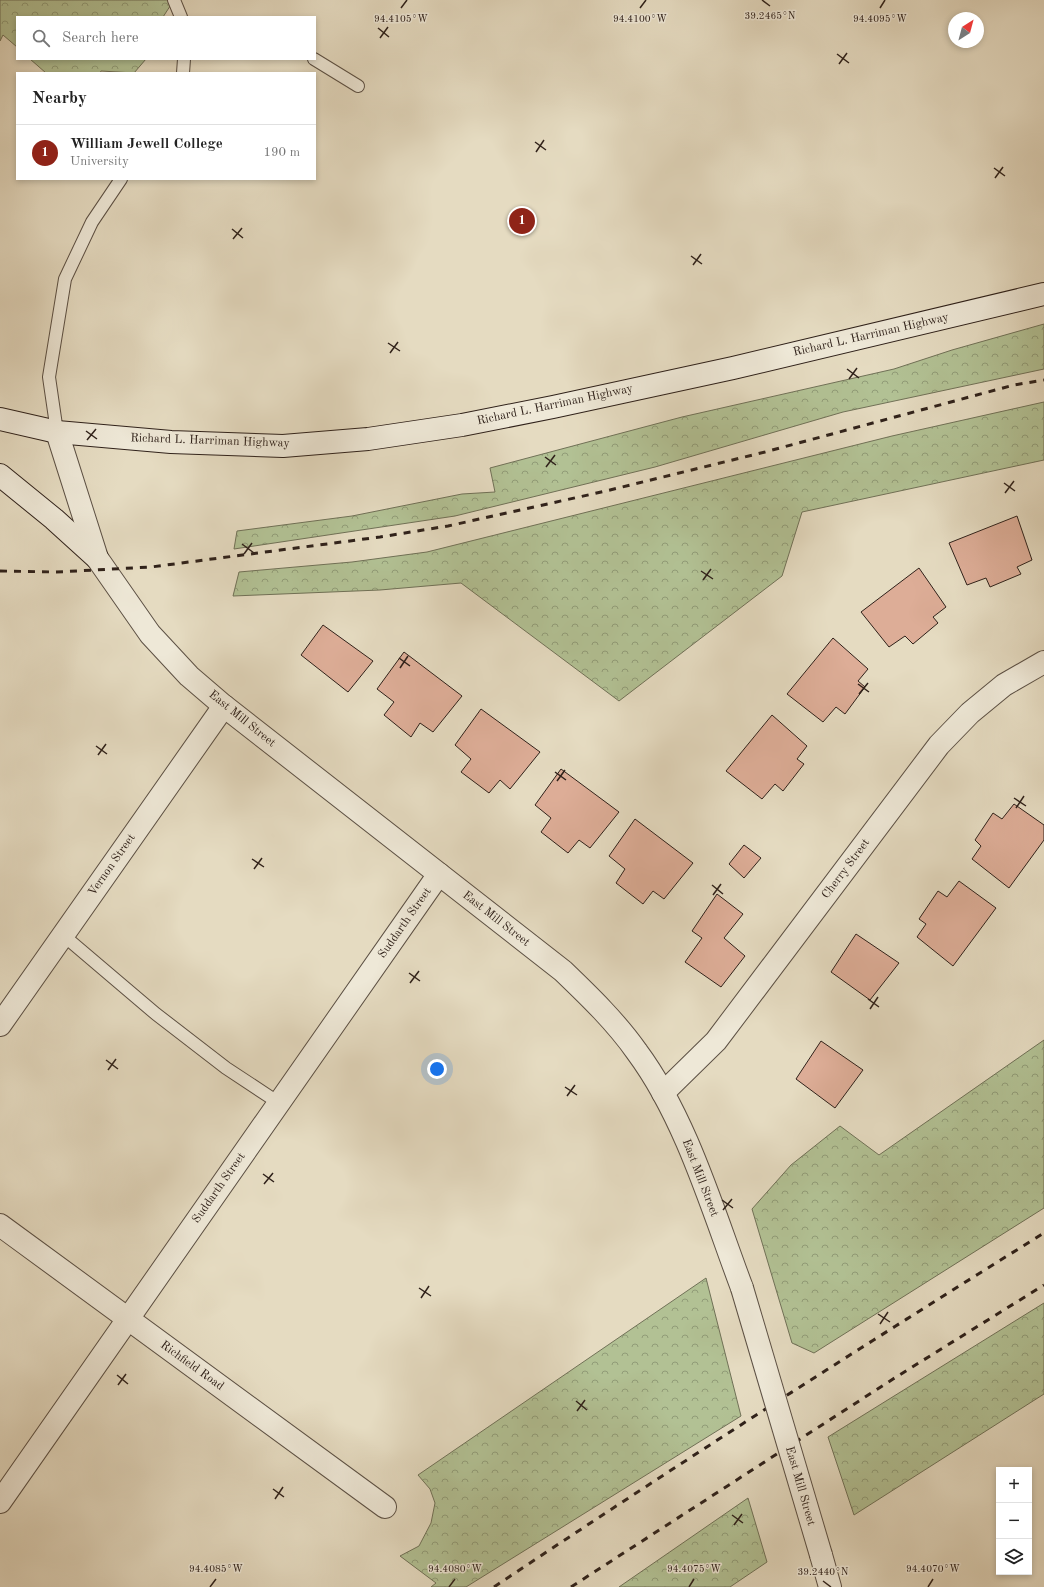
<!DOCTYPE html>
<html lang="en">
<head>
<meta charset="utf-8">
<style>
  :root { --surface:#fff; --page:#f6f6f6; --text:#222; --muted:#767676; --line:#e0e0e0; --accent:#8f2418 }
  body { margin:0; font-family:"Old Standard TT",serif; background:var(--page); color:var(--text) }
  .controls { position:absolute; right:12px; bottom:12px; display:grid; overflow:hidden; border-radius:0px; box-shadow:0 2px 6px #0003 }
  .controls button { width:36px; height:36px; display:grid; place-items:center; padding:0; border:0; border-bottom:1px solid var(--line); background:var(--surface); color:var(--text); font:20px sans-serif }
  .compass { position:absolute; left:948px; top:12px; width:36px; height:36px; border-radius:50%; background:var(--surface); box-shadow:0 2px 6px #0003; rotate:36deg }
  .you { position:absolute; left:437px; top:1069px; width:14px; height:14px; margin:-10px; border:3px solid #fff; border-radius:50%; background:#1a73e8; box-shadow:0 0 0 6px #1a73e833 }
  .badge { display:grid; place-items:center; width:26px; height:26px; border-radius:50%; background:var(--accent); color:#fff; font-size:13px; font-weight:700 }
  .pin { position:absolute; translate:-50% -50%; border:2px solid #fff; box-shadow:0 1px 4px #0006 }
  .list { margin:0; padding:0; list-style:none }
  h2 { display:flex; justify-content:space-between; align-items:center; height:52px; margin:0; padding:0 16px; font-size:17px }
  h2 small { font-size:13px; font-weight:400; color:var(--muted) }
  .list li { display:grid; grid-template-columns:26px 1fr auto; gap:12px; align-items:center; box-sizing:border-box; height:56px; padding:0 16px; border-top:1px solid var(--line) }
  .list b { display:block; font-size:15px; white-space:nowrap }
  .list p { margin:0; font-size:13px; white-space:nowrap; color:var(--muted) }
  .list em { font-size:13px; font-style:normal; color:var(--muted) }
  .icon { flex:none; width:22px; height:22px; fill:none; stroke:currentColor; stroke-width:2; stroke-linecap:round; stroke-linejoin:round }
  .map { position:relative; flex:none; width:1044px; height:1587px; overflow:hidden }
  .search { position:absolute; background:var(--surface); box-shadow:0 2px 6px #0003; left:16px; top:16px; width:300px; height:44px; display:flex; align-items:center; gap:10px; box-sizing:border-box; padding:0 14px; border-radius:0px; color:var(--muted); font-size:15px }
  .panel { position:absolute; background:var(--surface); box-shadow:0 2px 6px #0003; left:16px; top:72px; width:300px; height:108px; border-radius:0px }
  .map>svg:first-child { display:block }
  .forest { fill:url(#forest-crowns); stroke:#707157 }
  .building { fill:#ddad97; stroke:#2f211a }
  .lines { fill:none; stroke-linecap:round; stroke-linejoin:round }
  .service-casing { stroke:#5c5044; stroke-width:14 }
  .minor-casing { stroke:#5c5044; stroke-width:24 }
  .tertiary-casing { stroke:#5c5044; stroke-width:24 }
  .secondary-casing { stroke:#2f211a; stroke-width:24 }
  .service { stroke:#eee8d7; stroke-width:12 }
  .minor { stroke:#eee8d7; stroke-width:22 }
  .tertiary { stroke:#eee8d7; stroke-width:22 }
  .secondary { stroke:#eee8d7; stroke-width:22 }
  .rail { stroke:#2f211a; stroke-width:3; stroke-dasharray:7 7; stroke-linecap:butt }
  .tertiary-bridge-casing { stroke:#5c5044; stroke-width:24; stroke-linecap:butt }
  .tertiary-bridge { stroke:#eee8d7; stroke-width:22 }
  .ticks { fill:none; stroke:#2f211a; stroke-width:1.5 }
  .labels { text-anchor:middle; dominant-baseline:central; stroke-width:3; stroke-linejoin:round; paint-order:stroke }
  .street-label { font-size:12px; fill:#2f211a; stroke:#eee8d7 }
  .ticks-label { font-size:10px; text-anchor:middle; fill:#2f211a; stroke:#eee8d7; stroke-width:3; stroke-linejoin:round; paint-order:stroke }
</style>
</head>
<body>
<div class="map">
<svg width="1044" height="1587" viewBox="0 0 1044 1587">
  <defs>
    <pattern id="forest-crowns" width="20" height="18" patternUnits="userSpaceOnUse"><rect width="20" height="18" fill="#b2c194"/><path d="M2 6a3 3 0 1 1 6 0M12 15a3 3 0 1 1 6 0" fill="none" stroke="#919c78"/></pattern>
  </defs>
  <rect width="100%" height="100%" fill="#e5dbc1"/>
  <filter id="stains"><feTurbulence type="fractalNoise" baseFrequency=".005" numOctaves="4"/><feColorMatrix values="0 0 0 0 .2 0 0 0 0 .09 0 0 0 0 .02 0 0 0 .5 -.17"/></filter>
  <radialGradient id="worn" r=".72"><stop offset=".6" stop-color="#630" stop-opacity="0"/><stop offset="1" stop-color="#630" stop-opacity=".3"/></radialGradient>
  <g class="forest">
    <polygon points="0,0 174,0 163,17 17,17 17,47 3,35 0,41"/>
    <polygon points="30,59 146,59 134,73 101,71 100,73 46,73"/>
    <polygon points="1044,324 1044,369 843,412 655,467 455,516 234,549 237,531 352,516 462,494 495,492 490,468 682,417 894,369 952,350"/>
    <polygon points="1044,402 1044,460 802,512 782,576 619,701 461,583 380,590 233,596 239,572 352,562 427,552 892,436"/>
    <polygon points="1044,1040 1044,1208 814,1353 792,1343 752,1209 791,1165 840,1126 879,1155"/>
    <polygon points="706,1278 741,1416 466,1587 431,1587 436,1583 400,1556 419,1546 431,1523 435,1503 430,1489 418,1475"/>
    <polygon points="1044,1303 1044,1394 854,1515 828,1437"/>
    <polygon points="748,1498 767,1562 730,1587 619,1587"/>
  </g>
  <g class="building">
    <polygon points="1017,516 1032,560 1017,567 1021,574 990,587 986,578 967,585 949,543"/>
    <polygon points="919,568 946,607 933,617 938,623 913,644 905,636 889,647 861,612"/>
    <polygon points="323,625 373,661 348,692 301,655"/>
    <polygon points="833,638 868,669 858,681 865,687 845,714 836,707 823,722 787,694"/>
    <polygon points="404,652 462,696 433,732 420,723 411,737 384,715 394,702 377,689"/>
    <polygon points="481,709 540,752 510,789 500,780 489,793 461,772 471,759 455,745"/>
    <polygon points="772,715 807,746 797,759 804,764 783,791 775,784 762,799 726,771"/>
    <polygon points="561,769 619,812 590,848 579,840 568,853 541,832 551,818 535,805"/>
    <polygon points="1014,804 1044,825 1044,840 1009,888 972,859 981,846 975,840 993,813 1002,819"/>
    <polygon points="635,819 693,863 664,899 653,891 643,904 616,883 625,869 609,856"/>
    <polygon points="744,845 761,858 744,878 729,864"/>
    <polygon points="959,881 996,908 953,966 917,937 926,924 919,919 938,891 947,897"/>
    <polygon points="717,894 743,914 724,938 745,956 721,987 685,962 702,938 692,931"/>
    <polygon points="856,934 899,963 870,1000 831,972"/>
    <polygon points="821,1041 863,1070 835,1108 796,1079"/>
  </g>
  <g class="lines">
    <defs>
      <g id="service">
        <polyline points="174,0 181,17"/>
        <polyline points="314,59 358,86"/>
        <polyline points="183,73 184,59"/>
        <polyline points="57,432 49,377 65,279 92,222 121,179"/>
        <polyline points="63,935 156,1014 226,1068 279,1103"/>
      </g>
      <g id="minor">
        <polyline points="0,1025 224,706"/>
        <polyline points="663,1093 716,1041 939,745 970,713 1004,685 1044,662"/>
        <polyline points="0,1225 385,1507"/>
        <polyline points="0,1502 439,874"/>
      </g>
      <g id="tertiary">
        <path d="M57,432L97,558L150,634L189,676L224,706L563,971C589,996 616,1022 637,1052C686,1118 713,1211 742,1288"/>
        <polyline points="821,1555 830,1587"/>
      </g>
      <g id="secondary">
        <polyline points="0,419 57,432 171,442 283,446 368,439 462,425 553,407 733,368 1044,294"/>
        <polyline points="0,475 54,519 97,558"/>
      </g>
    </defs>
    <use href="#service" class="service-casing"/>
    <use href="#minor" class="minor-casing"/>
    <use href="#tertiary" class="tertiary-casing"/>
    <use href="#secondary" class="secondary-casing"/>
    <use href="#service" class="service"/>
    <use href="#minor" class="minor"/>
    <use href="#tertiary" class="tertiary"/>
    <use href="#secondary" class="secondary"/>
    <g class="rail">
      <polyline points="0,571 56,572 151,567 380,537 448,526 606,491 765,452 1014,385 1044,380"/>
      <path d="M494,1587C675,1466 859,1348 1044,1233"/>
      <polyline points="571,1587 893,1379 1044,1285"/>
    </g>
    <defs>
      <polyline id="tertiary-bridge" points="742,1288 821,1555"/>
    </defs>
    <use href="#tertiary-bridge" class="tertiary-bridge-casing"/>
    <use href="#tertiary-bridge" class="tertiary-bridge"/>
  </g>
  <path class="ticks" d="M762,0L770,6M401,8L407,0M640,8L646,0M880,8L885,0M378,28L389,37M380,38L388,27M837,54L849,63M839,64L847,53M535,142L546,150M536,152L544,140M994,168L1005,176M995,178L1003,167M232,229L243,238M233,239L242,228M691,256L702,264M693,265L701,254M388,343L400,351M390,353L398,342M847,369L859,378M849,379L857,368M86,431L97,439M87,440L96,429M545,457L556,465M546,467L555,455M1004,483L1015,491M1005,493L1014,481M242,544L254,553M244,554L252,543M701,571L713,579M703,580L711,569M399,658L410,666M400,668L408,656M858,684L869,692M859,694L868,683M96,746L107,754M98,755L106,744M555,772L566,780M557,781L565,770M1014,798L1026,806M1016,808L1024,796M252,859L264,867M254,869L262,858M712,885L723,894M713,895L721,884M409,973L420,981M410,983L419,971M868,999L879,1007M870,1009L878,997M106,1060L118,1069M108,1070L116,1059M565,1087L577,1095M567,1096L575,1085M263,1174L274,1182M264,1184L273,1173M722,1200L733,1208M723,1210L732,1199M419,1288L431,1296M421,1298L429,1286M878,1314L890,1322M880,1324L888,1312M117,1375L128,1384M118,1385L126,1374M576,1401L587,1410M577,1411L585,1400M273,1489L284,1497M275,1499L283,1487M732,1515L743,1523M734,1525L742,1514M823,1581L831,1587M210,1587L216,1579M449,1587L455,1579M689,1587L694,1579M928,1587L933,1579"/>
  <g class="labels">
    <g class="street-label">
      <text transform="translate(871 335) rotate(-13)">Richard L. Harriman Highway</text>
      <text transform="translate(555 405) rotate(-12)">Richard L. Harriman Highway</text>
      <text transform="translate(210 441) rotate(2)">Richard L. Harriman Highway</text>
      <text transform="translate(242 719) rotate(39)">East Mill Street</text>
      <text transform="translate(112 865) rotate(-55)">Vernon Street</text>
      <text transform="translate(846 869) rotate(-53)">Cherry Street</text>
      <text transform="translate(496 919) rotate(38)">East Mill Street</text>
      <text transform="translate(405 923) rotate(-55)">Suddarth Street</text>
      <text transform="translate(700 1178) rotate(69)">East Mill Street</text>
      <text transform="translate(219 1188) rotate(-55)">Suddarth Street</text>
      <text transform="translate(192 1366) rotate(36)">Richfield Road</text>
      <text transform="translate(800 1486) rotate(74)">East Mill Street</text>
    </g>
  </g>
  <g class="ticks-label">
    <text x="770" y="19">39.2465°N</text>
    <text x="401" y="22">94.4105°W</text>
    <text x="640" y="22">94.4100°W</text>
    <text x="880" y="22">94.4095°W</text>
    <text x="216" y="1572">94.4085°W</text>
    <text x="455" y="1572">94.4080°W</text>
    <text x="694" y="1572">94.4075°W</text>
    <text x="933" y="1572">94.4070°W</text>
    <text x="823" y="1575">39.2440°N</text>
  </g>
  <rect width="100%" height="100%" filter="url(#stains)"/>
  <rect width="100%" height="100%" fill="url(#worn)"/>
</svg>
<div class="controls">
<button>+</button>
<button>−</button>
<button><svg class="icon" aria-label="layers" viewBox="0 0 24 24"><path d="M12 4l9 5-9 5-9-5zM3 14l9 5 9-5"/></svg></button>
</div>
<svg class="compass" viewBox="-18 -18 36 36"><path d="M0-13l5 13h-10z" fill="#e53935"/><path d="M0 13l5-13h-10z" fill="#767676"/></svg>
<div class="you"></div>
<div class="pin badge" style="left:522px;top:221px">1</div>
<div class="search"><svg class="icon" aria-label="search" viewBox="0 0 24 24"><circle cx="10" cy="10" r="6"/><path d="M15 15l6 6"/></svg>Search here</div>
<section class="panel">
<h2>Nearby<small></small></h2>
<ul class="list">
<li><span class="badge">1</span><div><b>William Jewell College</b><p>University</p></div><em>190 m</em></li>
</ul>
</section>
</div>
</body>
</html>
